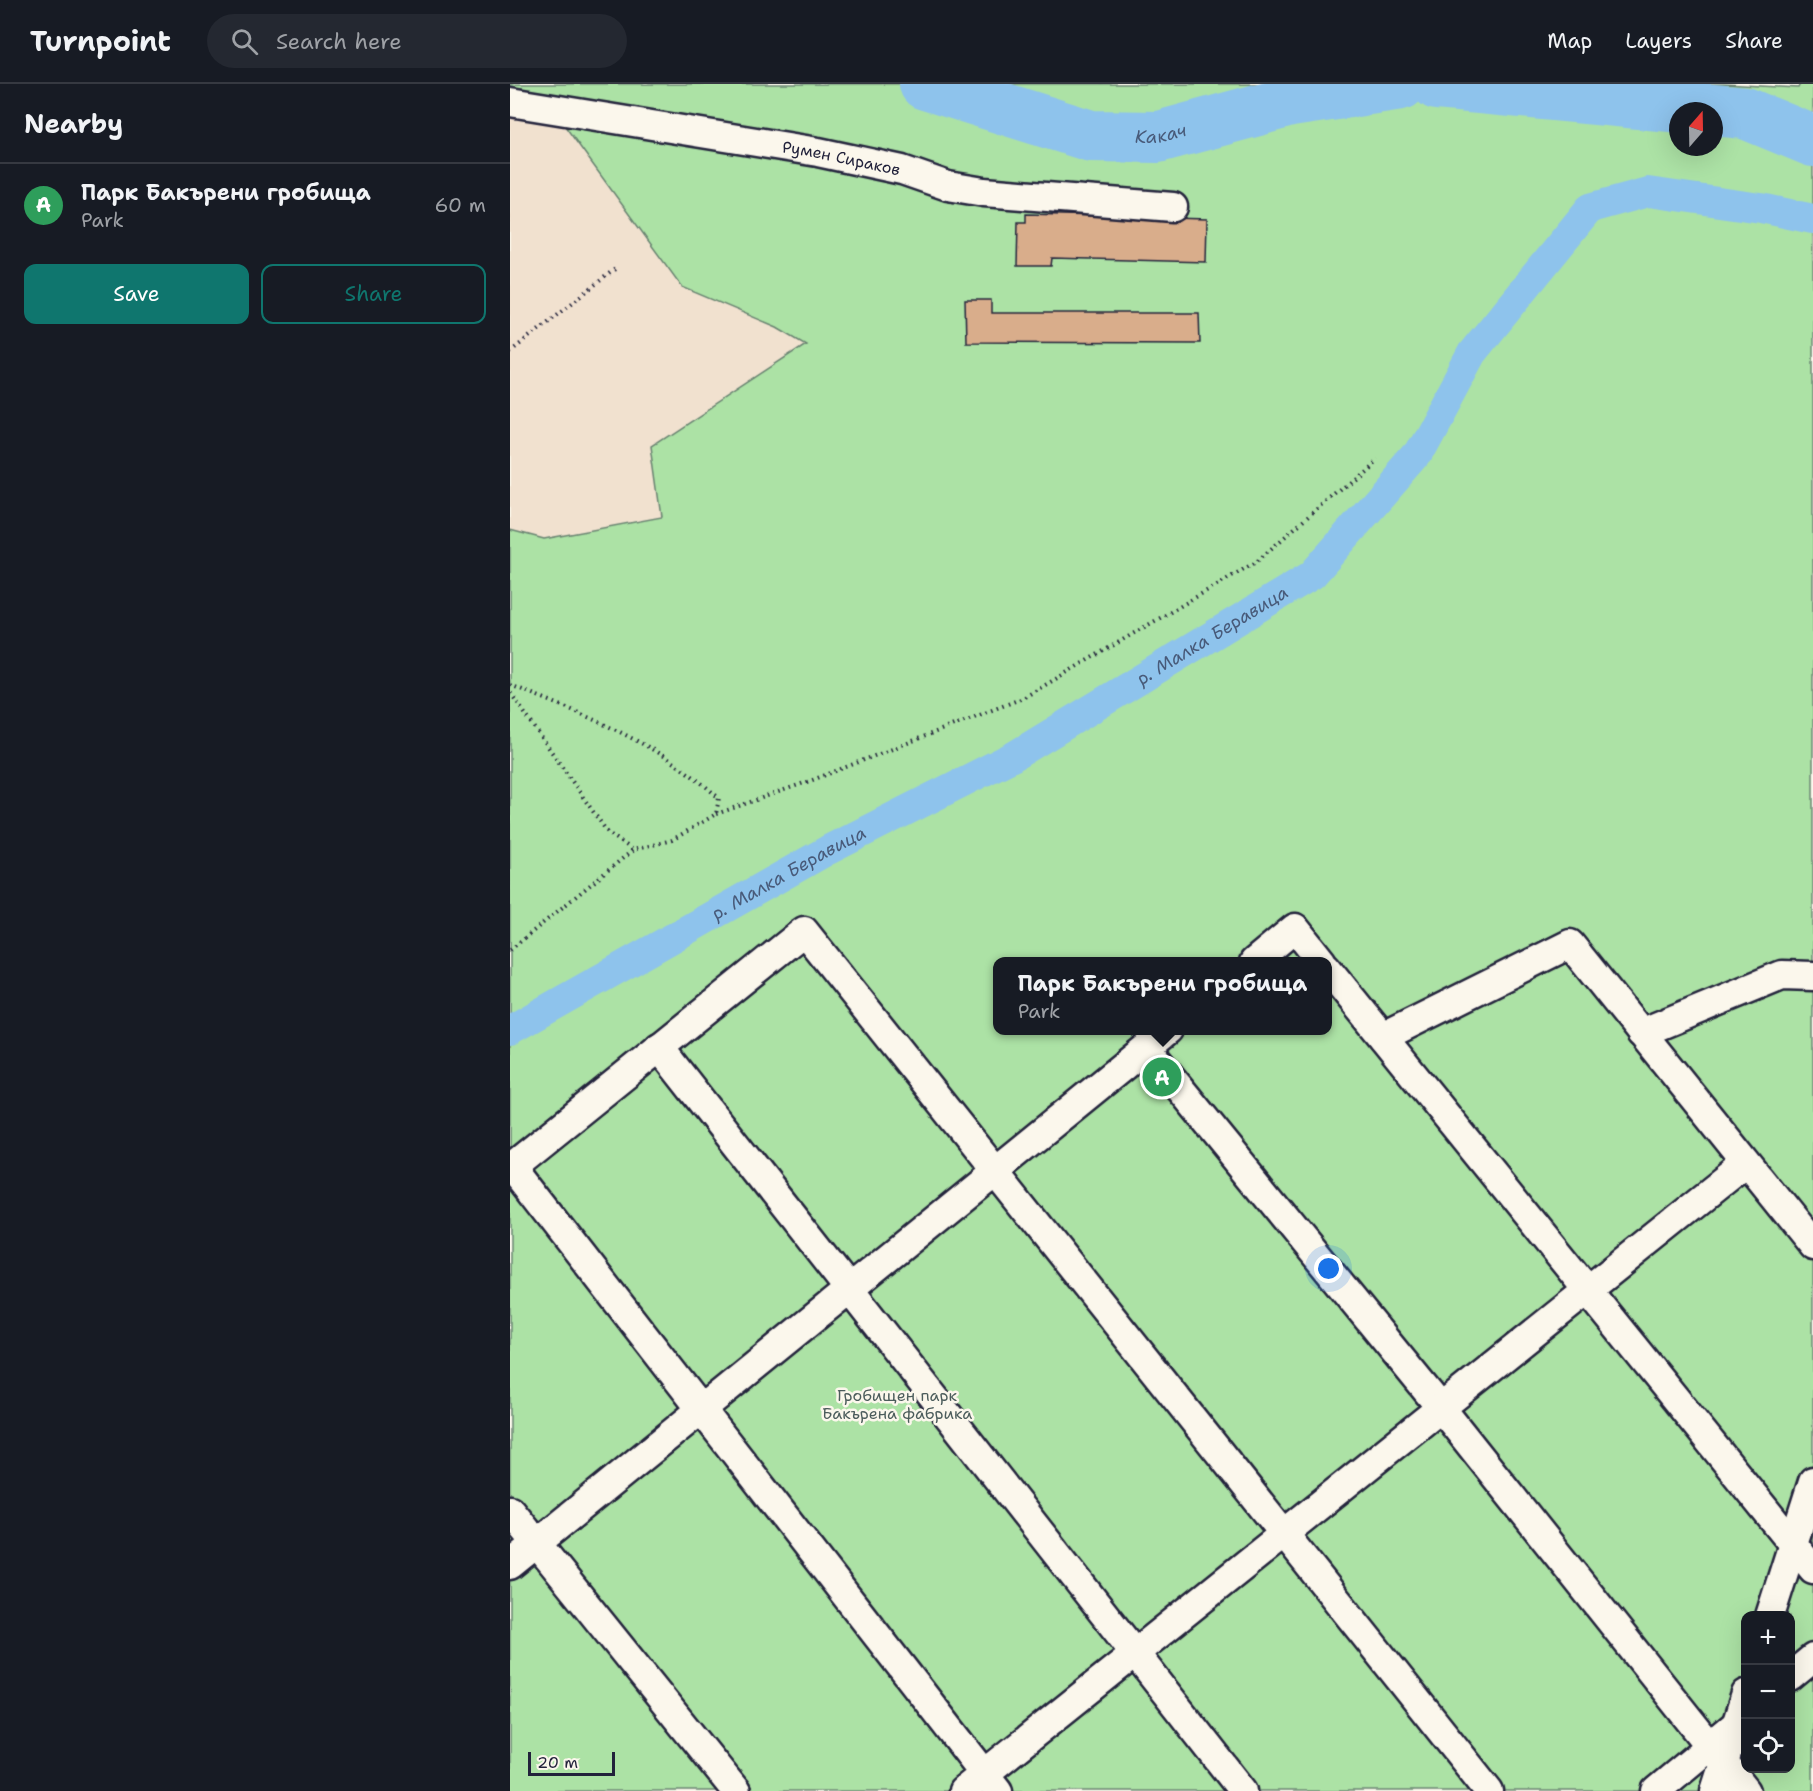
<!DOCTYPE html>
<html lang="en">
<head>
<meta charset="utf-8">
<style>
  :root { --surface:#171b24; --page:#242831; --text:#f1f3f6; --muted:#9ea1a6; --line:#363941; --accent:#0f766e }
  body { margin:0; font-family:"Shantell Sans",sans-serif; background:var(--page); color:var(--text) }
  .controls { position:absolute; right:18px; bottom:18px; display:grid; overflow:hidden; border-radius:12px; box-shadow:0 6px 24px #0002 }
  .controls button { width:54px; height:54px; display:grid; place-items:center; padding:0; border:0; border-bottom:2px solid var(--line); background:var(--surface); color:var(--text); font:30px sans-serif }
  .compass { position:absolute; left:1159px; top:18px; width:54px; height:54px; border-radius:50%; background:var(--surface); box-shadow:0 6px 24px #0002; rotate:20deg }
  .scale { position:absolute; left:18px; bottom:15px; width:87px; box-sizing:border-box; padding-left:6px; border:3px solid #22223b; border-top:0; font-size:16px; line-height:21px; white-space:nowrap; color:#22223b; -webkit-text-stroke:4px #fbf7ec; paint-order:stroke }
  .you { position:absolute; left:819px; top:1185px; width:21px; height:21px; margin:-15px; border:4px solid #fff; border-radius:50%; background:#1a73e8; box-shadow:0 0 0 9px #1a73e833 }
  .badge { display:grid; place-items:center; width:39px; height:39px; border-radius:50%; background:var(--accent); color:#fff; font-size:20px; font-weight:700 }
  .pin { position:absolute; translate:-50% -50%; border:3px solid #fff; box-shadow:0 2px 6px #0006 }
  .popup { position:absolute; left:483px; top:873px; width:339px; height:78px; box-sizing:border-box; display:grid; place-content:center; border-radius:12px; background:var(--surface); filter:drop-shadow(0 2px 4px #0005); font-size:20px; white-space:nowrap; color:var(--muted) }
  .popup b { font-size:22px; color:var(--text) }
  .popup::after { content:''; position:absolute; left:50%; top:100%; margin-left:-12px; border:12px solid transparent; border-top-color:var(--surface) }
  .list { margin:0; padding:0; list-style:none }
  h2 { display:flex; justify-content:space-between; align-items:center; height:78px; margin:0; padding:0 24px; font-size:26px }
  h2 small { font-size:20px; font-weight:400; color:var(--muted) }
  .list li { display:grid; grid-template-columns:39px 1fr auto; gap:18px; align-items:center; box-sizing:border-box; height:84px; padding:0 24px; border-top:2px solid var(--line) }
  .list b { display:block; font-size:22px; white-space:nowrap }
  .list p { margin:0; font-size:20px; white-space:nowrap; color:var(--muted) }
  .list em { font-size:20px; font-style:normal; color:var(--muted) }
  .actions { display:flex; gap:12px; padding:18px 24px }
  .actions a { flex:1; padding:14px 0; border:2px solid var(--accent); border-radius:12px; text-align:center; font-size:21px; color:var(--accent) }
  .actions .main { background:var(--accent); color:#fff }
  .icon { flex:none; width:33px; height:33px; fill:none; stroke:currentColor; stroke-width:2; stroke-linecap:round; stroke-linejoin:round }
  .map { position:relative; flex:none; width:1303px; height:1707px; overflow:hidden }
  header { display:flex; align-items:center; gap:36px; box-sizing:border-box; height:84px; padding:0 30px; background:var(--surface); border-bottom:2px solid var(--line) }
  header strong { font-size:28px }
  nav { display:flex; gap:33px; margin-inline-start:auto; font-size:21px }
  .search { width:420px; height:54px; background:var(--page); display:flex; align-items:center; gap:15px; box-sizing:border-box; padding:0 21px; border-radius:33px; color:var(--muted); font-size:22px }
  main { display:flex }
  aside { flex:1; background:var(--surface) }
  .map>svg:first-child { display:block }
  .built { fill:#f1e1cf }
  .green { fill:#ace2a5; stroke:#678270; stroke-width:1.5; fill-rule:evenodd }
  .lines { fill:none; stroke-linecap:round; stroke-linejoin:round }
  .canal { stroke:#8ec3ec; stroke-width:30 }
  .river { stroke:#8ec3ec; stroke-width:52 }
  .building { fill:#d9ad8b; stroke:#22223b; stroke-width:1.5 }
  .minor-casing { stroke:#22223b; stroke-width:33 }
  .path { stroke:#22223b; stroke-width:4; stroke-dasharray:1.5 4.5; stroke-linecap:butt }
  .minor { stroke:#fbf7ec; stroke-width:28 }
  .labels { text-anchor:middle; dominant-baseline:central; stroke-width:5; stroke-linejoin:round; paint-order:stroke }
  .street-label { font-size:16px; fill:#22223b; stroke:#fbf7ec }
  .park-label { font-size:16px; fill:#4b5c5b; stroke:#fbf7ec }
  .water-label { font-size:18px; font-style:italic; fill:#485a79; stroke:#fbf7ec }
</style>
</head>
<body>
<header>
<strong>Turnpoint</strong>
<div class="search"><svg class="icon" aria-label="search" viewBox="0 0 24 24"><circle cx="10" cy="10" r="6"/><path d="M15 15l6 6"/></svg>Search here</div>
<nav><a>Map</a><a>Layers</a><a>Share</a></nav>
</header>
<main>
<aside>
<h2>Nearby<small></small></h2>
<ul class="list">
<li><span class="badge" style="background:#2e9e5b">A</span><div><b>Парк Бакърени гробища</b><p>Park</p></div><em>60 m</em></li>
</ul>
<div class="actions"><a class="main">Save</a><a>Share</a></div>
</aside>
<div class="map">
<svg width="1303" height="1707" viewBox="0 0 1303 1707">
  <rect width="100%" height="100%" fill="#fbf7ec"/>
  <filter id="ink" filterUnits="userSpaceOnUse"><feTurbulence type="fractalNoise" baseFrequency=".0167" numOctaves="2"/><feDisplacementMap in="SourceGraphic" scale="12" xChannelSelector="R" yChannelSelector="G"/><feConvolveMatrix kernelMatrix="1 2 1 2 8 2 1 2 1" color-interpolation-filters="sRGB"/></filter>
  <g filter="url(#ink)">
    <polygon class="built" points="0,31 52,38 172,203 267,243 297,260 142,361 152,433 34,455 0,446"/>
    <path class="green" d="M0,0H1214L1288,4L1290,0H1303V1707H0V446L34,455L152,433L142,361L296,260L267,243L172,203L52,38L0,31ZM1168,27H1204V63H1168ZM487,878H817V946H487ZM1236,1532H1280V1684H1236Z"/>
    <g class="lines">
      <path class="canal" id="s1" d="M0,946L318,766L504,672L802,491L907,371L962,269L1080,124L1138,108L1251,124L1303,135"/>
      <g class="river">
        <path id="s2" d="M415,0L581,52L648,53L781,17L891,0"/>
        <polyline points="927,0 1235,29 1303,57"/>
      </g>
    </g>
    <g class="building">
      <polygon points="516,130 697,135 696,178 542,174 541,182 507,182 508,138 516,138"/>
      <polygon points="455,216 481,216 481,229 689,229 690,259 456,258"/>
    </g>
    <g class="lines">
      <defs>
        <g id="minor">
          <path id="s3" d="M0,18L308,68L392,86L438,102L474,108L663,123"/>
          <polyline points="744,878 785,844 812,878"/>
          <polyline points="817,884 1303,1485"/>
          <polyline points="1131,949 1272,891 1303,892"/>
          <polyline points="873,953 1060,860 1303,1162"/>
          <polyline points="149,963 733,1707"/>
          <polyline points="637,964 931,1324 1236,1707"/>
          <polyline points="2,1082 488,1707"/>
          <polyline points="0,1084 294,847 979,1707"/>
          <polyline points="0,1426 226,1707"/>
          <polyline points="0,1481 658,946"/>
          <polyline points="1260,1532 1303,1397"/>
          <polyline points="1280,1593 1303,1574"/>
          <polyline points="453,1707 1235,1080"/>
          <polyline points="1146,1707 1236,1632"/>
          <polyline points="1205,1707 1236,1610"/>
        </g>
      </defs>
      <use href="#minor" class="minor-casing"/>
      <g class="path">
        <polyline points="0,268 105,185"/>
        <path d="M0,601C74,630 150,660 209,714L206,730L162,756L123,766L98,749L0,608"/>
        <polyline points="206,730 300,697 513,614 746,478 865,374"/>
        <polyline points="0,866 123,766"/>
      </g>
      <use href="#minor" class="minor"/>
    </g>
  </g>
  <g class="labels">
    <g class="street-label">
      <text stroke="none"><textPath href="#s3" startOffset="336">Румен Сираков</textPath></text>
    </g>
    <g class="park-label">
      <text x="387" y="1311">Гробищен парк<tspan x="387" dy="18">Бакърена фабрика</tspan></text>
    </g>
    <g class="water-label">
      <text stroke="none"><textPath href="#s2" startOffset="244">Какач</textPath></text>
      <text stroke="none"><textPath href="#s1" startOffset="806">р. Малка Беравица</textPath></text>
      <text stroke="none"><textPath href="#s1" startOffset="320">р. Малка Беравица</textPath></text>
    </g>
  </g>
</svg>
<div class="controls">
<button>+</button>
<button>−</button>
<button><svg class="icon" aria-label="locate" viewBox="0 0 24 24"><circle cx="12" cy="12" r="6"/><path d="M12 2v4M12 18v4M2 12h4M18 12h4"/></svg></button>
</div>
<svg class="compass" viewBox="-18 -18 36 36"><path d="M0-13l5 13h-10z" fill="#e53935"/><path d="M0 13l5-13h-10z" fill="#9ea1a6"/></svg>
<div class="scale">20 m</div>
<div class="you"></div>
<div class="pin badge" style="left:652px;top:993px;background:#2e9e5b">A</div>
<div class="popup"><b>Парк Бакърени гробища</b>Park</div>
</div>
</main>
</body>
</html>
